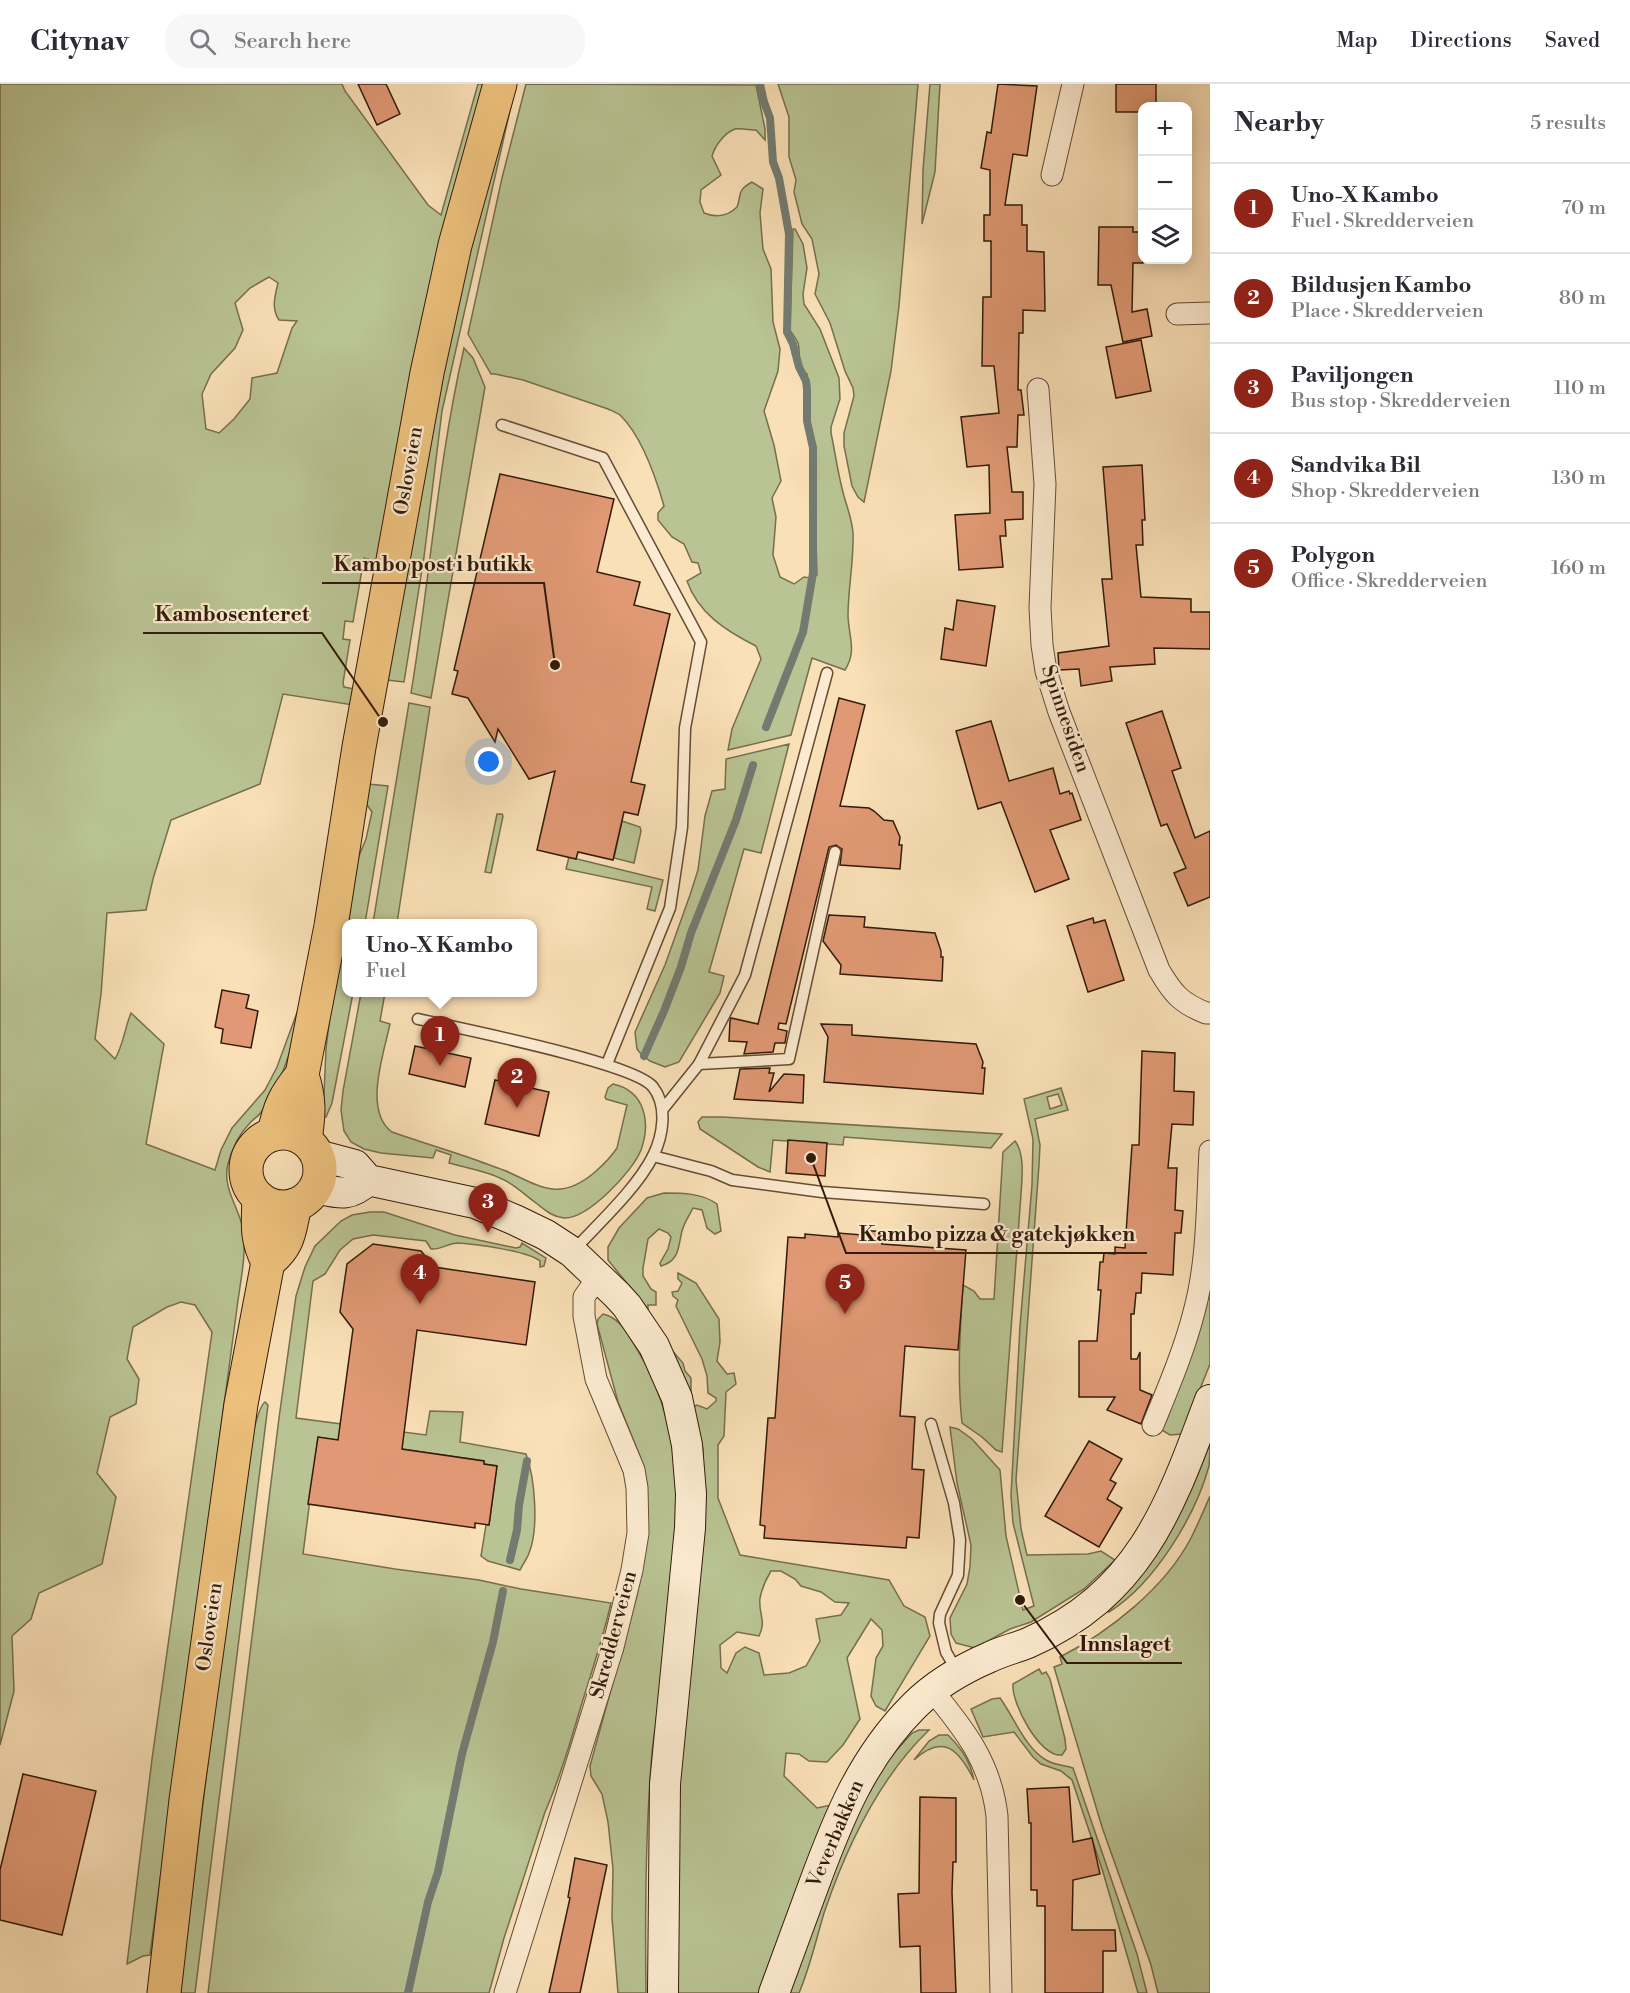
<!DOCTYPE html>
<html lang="en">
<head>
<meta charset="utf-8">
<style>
  :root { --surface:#fff; --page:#f7f7f7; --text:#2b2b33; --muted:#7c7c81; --line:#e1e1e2; --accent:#8f2418 }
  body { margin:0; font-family:"Libre Bodoni",serif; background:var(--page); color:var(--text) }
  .controls { position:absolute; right:18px; top:18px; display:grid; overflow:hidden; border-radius:12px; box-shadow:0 3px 15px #0003 }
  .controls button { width:54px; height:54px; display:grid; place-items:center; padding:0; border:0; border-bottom:2px solid var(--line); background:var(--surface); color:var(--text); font:30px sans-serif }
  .you { position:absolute; left:489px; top:678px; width:21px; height:21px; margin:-15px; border:4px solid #fff; border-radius:50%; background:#1a73e8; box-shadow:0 0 0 9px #1a73e833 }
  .badge { display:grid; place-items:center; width:39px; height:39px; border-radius:50%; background:var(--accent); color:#fff; font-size:20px; font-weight:700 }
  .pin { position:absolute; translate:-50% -50px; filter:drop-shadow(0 2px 3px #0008) }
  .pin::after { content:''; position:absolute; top:32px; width:21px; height:18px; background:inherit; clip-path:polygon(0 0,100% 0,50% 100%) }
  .popup { position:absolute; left:342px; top:835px; width:195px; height:78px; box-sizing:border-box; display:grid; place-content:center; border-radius:12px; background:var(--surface); filter:drop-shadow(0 2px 4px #0005); font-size:20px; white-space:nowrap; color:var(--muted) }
  .popup b { font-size:22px; color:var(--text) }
  .popup::after { content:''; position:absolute; left:50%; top:100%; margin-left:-12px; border:12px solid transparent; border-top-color:var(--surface) }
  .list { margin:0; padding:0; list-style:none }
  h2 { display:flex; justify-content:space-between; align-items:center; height:78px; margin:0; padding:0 24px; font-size:26px }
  h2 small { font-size:20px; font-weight:400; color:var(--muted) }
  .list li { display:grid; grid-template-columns:39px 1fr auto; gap:18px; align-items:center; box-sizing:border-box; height:90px; padding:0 24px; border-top:2px solid var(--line) }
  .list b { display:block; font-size:22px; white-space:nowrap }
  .list p { margin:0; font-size:20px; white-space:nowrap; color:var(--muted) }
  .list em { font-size:20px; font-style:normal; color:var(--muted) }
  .icon { flex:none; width:33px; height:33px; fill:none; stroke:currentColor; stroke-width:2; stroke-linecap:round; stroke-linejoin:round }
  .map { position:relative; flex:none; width:1210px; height:1909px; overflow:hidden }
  header { display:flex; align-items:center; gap:36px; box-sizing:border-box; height:84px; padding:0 30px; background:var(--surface); border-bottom:2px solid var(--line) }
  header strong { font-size:28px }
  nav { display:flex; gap:33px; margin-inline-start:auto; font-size:21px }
  .search { width:420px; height:54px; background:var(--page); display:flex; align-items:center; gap:15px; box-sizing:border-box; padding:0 21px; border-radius:24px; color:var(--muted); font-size:22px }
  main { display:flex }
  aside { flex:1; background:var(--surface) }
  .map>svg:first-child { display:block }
  .green { fill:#b9c393; stroke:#766e4e; stroke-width:1.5; fill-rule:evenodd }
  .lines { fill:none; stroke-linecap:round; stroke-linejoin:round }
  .stream { stroke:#737b71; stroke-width:8 }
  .building { fill:#e09974; stroke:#321a0a; stroke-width:1.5 }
  .lane-casing { stroke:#644c35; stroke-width:13 }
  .street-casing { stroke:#644c35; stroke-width:23 }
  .secondary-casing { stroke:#321a0a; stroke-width:32 }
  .primary-casing { stroke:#321a0a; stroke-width:35 }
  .lane { stroke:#fcebd0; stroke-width:10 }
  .street { stroke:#fcebd0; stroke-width:21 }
  .secondary { stroke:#fcebd0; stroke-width:30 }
  .primary { stroke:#edc07c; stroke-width:33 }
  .labels { text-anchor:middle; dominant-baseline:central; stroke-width:4.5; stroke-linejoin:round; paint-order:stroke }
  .street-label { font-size:20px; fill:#321a0a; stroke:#fcebd0 }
  .leader { fill:none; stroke:#321a0a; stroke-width:2 }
  .callout-dot { fill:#321a0a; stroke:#fcebd0; stroke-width:2 }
  .callout-label { font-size:21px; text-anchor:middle; font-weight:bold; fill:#321a0a; stroke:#fcebd0; stroke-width:4.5; stroke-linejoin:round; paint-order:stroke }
</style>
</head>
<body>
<header>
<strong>Citynav</strong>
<div class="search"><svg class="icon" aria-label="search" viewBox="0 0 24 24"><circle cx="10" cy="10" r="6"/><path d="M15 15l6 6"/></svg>Search here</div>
<nav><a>Map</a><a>Directions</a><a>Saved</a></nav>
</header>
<main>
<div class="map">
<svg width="1210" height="1909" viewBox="0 0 1210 1909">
  <rect width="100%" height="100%" fill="#fae0b7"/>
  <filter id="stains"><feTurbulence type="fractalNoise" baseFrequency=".00333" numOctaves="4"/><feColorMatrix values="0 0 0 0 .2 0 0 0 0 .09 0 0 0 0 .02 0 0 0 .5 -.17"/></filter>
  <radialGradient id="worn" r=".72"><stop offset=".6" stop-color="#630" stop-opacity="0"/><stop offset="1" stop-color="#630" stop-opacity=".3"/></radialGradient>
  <g class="green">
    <path d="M0,0H342L345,7L428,121L441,131L478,0H485L376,477L364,474L353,538L345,537L343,555L350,556L343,599L344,603L355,605L353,621L283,610L260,700L171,736L153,795L146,826L107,829L101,910L95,955L115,975C124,959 124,946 131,929L164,960L146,1060L215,1086L221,1066L232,1044L265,1006L277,983L302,915C295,953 285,995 262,1027C259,1032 253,1035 249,1040C238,1051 232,1065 228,1080C222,1102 237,1121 242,1141C248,1167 240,1198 237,1224L150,1871L143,1872L127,1880L152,1675L212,1248L195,1221L181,1218L167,1223L133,1243L127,1275L139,1295L136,1320L110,1333L97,1389L116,1413L102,1480L39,1509L31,1535L12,1552L14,1607L0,1661ZM269,193L278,199C275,212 271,224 279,236L297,237L292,244L277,289L252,294L250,315L234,335L219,349L206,345L202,310L211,290L235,264L243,246L235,219L250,204Z"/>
    <polygon points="515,0 516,0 442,327 424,473 404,598 387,596 436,322 466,184"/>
    <path d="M526,0L756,1L765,45V56L756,46C750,46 741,44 735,45C724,49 715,62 712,72L721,91L701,106L700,118L704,129C716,134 728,132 737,123C742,110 736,107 752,98L763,105L760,129L763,165L771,185L773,238L780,265L778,287L764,327L774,361L781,397L772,414L776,433L773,471L780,493L794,500L804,493L810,494L817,491L814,383L816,363L810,341L807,290C796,283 801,270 798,259C796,254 792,250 790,246L793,145H795L803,160L807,184L803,210L804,220L820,245L839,294L840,315L831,343V349C835,367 837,385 842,404C845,419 852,433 853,449C854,477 848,504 848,532C849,554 857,567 845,586L812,574L791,651L728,666L732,645L761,575L756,562C726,547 698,529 687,497L701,489L698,479L692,478L684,460L672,453L658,436V429L664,422C656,394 642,353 621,332C618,329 612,327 608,325L523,296L495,290H491L468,250L502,94Z"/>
    <polygon points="778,0 918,0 899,222 891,287 864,418 858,413 852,402 844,362 844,349 854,312 853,304 845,287 830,239 815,210 819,190 812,155 802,140 794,108 796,96 789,73 789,33"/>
    <polygon points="930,0 940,0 935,88 922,140 923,86"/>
    <path d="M464,264L473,274L485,303L431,614L411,609C430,494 438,377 464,264Z"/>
    <polygon points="409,619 430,623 397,839 373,839"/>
    <polygon points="789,660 761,769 744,765 709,888 724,892 720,909 679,978 665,983 650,977 641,970 637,965 635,948 665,881 690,811 698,786 705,732 712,707 725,705 726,675"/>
    <polygon points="368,700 388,702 365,839 347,840 347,908 353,909 332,1019 326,1033 323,1033 326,965 331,923 354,784 366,755 372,728 365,718"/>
    <polygon points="497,730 502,730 503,732 491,789 485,788"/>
    <polygon points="622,737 640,743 641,747 634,779 614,774"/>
    <polygon points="569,773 663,796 655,827 647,825 652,803 566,785"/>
    <path d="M361,909H385L380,937L390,940C384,969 363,1027 392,1048C420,1058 448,1066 476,1076C486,1080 496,1083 506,1087C541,1103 560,1118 595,1088C603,1081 611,1073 617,1064L627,1021L606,1015L605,1013L608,1004L613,1000C645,1007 651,1038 641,1066C633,1087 588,1135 564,1134C552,1133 544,1125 536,1119C525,1111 514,1100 502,1095C486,1087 466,1084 449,1079L451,1071L436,1066L433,1074L381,1069L364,1065L351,1058L344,1047L341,1026L343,1007Z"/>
    <path d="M1061,1004L1068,1026L1035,1035L1040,1061L1039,1081L1016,1396L1021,1445L1027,1471L1088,1470L1101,1467L1115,1476L1084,1505L1031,1538L1010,1545L975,1564L956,1559L951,1550L950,1534L967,1500L970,1483L971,1461L957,1399L950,1343L958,1345L972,1355L1000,1386L1006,1452L1023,1526L1034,1522L1013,1439L1011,1412L1020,1242L1032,1101L1033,1055L1024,1015ZM1058,1010L1062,1021L1050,1025L1047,1013Z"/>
    <polygon points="702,1033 723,1033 1002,1050 991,1064 844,1053 843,1061 773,1056 770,1088 758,1083 700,1045 698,1038"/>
    <path d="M1015,1057C1025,1070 1022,1094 1021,1110L1002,1368L996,1366L982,1353L962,1339C957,1293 960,1247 963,1201L974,1207L980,1215H994L1003,1068Z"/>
    <path d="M664,1109C682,1109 702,1109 717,1120L721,1147L715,1150L707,1144L702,1126L693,1124C689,1132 684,1139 682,1147C678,1162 680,1177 661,1182L660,1179L668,1165L671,1153L668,1149L659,1145L648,1155L643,1184V1192L651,1205L656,1208V1221H648V1225L608,1176V1163L619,1144L647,1114Z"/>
    <path d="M370,1128H384L455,1151L516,1164L520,1163L522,1159L546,1174L544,1182L540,1183V1177C528,1167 475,1160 458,1159C448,1159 441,1166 431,1165L426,1157L373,1151L353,1155L340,1166L325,1190L313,1197L296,1334L426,1351L430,1327L463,1328L460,1358L526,1370C535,1394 539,1445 529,1469C527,1475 523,1480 520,1486L488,1477L481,1472L486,1441H489L497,1382L484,1380V1377L318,1353L303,1470L395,1485L479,1496L521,1505L611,1519C603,1554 592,1587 581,1622C571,1657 560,1694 545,1728L504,1854L489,1909H208L279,1334L296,1212L305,1183L315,1162L341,1137L352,1131Z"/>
    <path d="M678,1189L696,1199L719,1235L720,1258L717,1277L727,1290L734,1289L736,1300L726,1308L724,1352L718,1361V1414L740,1471L889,1496L904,1522L925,1533L930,1552L885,1627L876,1622L871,1612L876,1574L883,1562L882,1546L871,1535L847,1574L860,1635L843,1661L827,1678L809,1677L799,1670L786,1669L784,1692L817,1724L831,1721L762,1909H675L677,1741L681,1662L703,1445V1365L693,1323L697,1321L707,1325L716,1317V1314L708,1309L707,1292L702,1275L676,1222L678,1216L673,1212L672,1208L678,1207L682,1199L678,1195ZM771,1487H781L795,1495L801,1502L821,1508L835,1518L849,1519L841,1531L816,1535L820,1557L806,1582L789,1589L764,1591L759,1569L745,1563L736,1569L727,1589L721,1584L720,1561L737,1548L759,1552C767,1537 758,1530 760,1514C762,1504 766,1495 771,1487Z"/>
    <polygon points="1210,1193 1210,1280 1182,1350 1170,1351 1160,1345"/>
    <path d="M603,1230C621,1234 628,1251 637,1265C668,1315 678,1376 677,1434C677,1457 673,1480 671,1502C667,1538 664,1574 660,1610C657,1634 652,1658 651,1682C645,1758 645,1833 646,1909H618L612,1834L613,1785L608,1738L602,1710L591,1692L590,1682L637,1511L646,1463L641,1375L618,1318L597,1240L598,1235Z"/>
    <polygon points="670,1264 683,1279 685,1287 691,1294 691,1316 679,1282"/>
    <path d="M265,1318L268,1321L195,1909H180C199,1750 218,1591 240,1432C242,1413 253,1327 265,1318Z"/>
    <path d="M1210,1350C1210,1360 1210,1373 1209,1382C1195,1433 1154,1500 1109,1528L1105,1527Z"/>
    <path d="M1210,1412V1909H1158L1151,1881L1102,1743L1054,1583L1062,1580L1060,1573C1109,1548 1165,1504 1191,1454C1198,1440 1204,1426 1210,1412Z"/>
    <path d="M1039,1585L1042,1590L1046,1588L1050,1595L1065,1655L1066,1665L1062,1671C1040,1674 1011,1619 1013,1600Z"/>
    <path d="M1000,1614C1014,1633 1025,1664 1046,1676C1054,1681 1064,1681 1073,1684L1137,1870L1147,1909H1138L1103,1788L1072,1696L1061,1687L1041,1680L1033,1673L1014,1648L983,1653L971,1625L992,1615Z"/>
    <path d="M919,1646H929C879,1694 846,1764 824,1829C816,1856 810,1883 799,1909H788L844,1755L886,1678L912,1649Z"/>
    <path d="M939,1651H948C962,1665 970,1677 974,1696C959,1666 944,1649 914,1676L929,1657Z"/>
  </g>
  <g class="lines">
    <g class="stream">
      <polyline points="760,0 764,18 770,34 773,78 779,94 789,150 787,248 793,260 799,283 806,297 807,305 807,337 813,364 813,489 803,548 766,643"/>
      <polyline points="644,972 664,927 681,883 691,849 736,736 753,681"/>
      <polyline points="510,1476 517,1446 519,1421 527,1377"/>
      <polyline points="408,1909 428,1818 438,1788 462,1670 493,1558 503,1507"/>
    </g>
  </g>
  <g class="building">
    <polygon points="358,0 386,0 400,30 377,41"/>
    <polygon points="998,0 1037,2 1027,72 1013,70 1005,121 1022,121 1022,141 1027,141 1027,167 1044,168 1045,227 1023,226 1023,249 1019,249 1018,306 1021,306 1024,331 1018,331 1017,363 1007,363 1012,408 1023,408 1023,435 1005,436 1006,452 1000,452 1003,483 959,486 955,431 990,429 989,381 967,383 961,333 999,329 994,282 982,282 983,213 991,213 991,157 984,157 984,131 990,131 990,86 981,84 987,48 991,49"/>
    <polygon points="1116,0 1156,0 1156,22 1143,22 1143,28 1116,28"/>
    <polygon points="1099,143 1133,143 1133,148 1143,148 1143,179 1133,179 1132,228 1147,225 1152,252 1123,258 1111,201 1098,201"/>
    <polygon points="1141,256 1151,307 1116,314 1106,263"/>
    <polygon points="1142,381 1145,436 1142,436 1143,461 1136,461 1141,513 1191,515 1191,528 1210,528 1210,565 1154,564 1155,580 1110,583 1112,597 1081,602 1079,585 1059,586 1058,569 1109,562 1102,495 1112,495 1103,383"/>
    <polygon points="500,390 614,415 597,488 640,498 634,521 670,530 631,698 645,701 638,731 624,728 613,776 578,768 576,775 537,766 555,687 529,695 498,645 495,658 468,614 452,610 458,587 454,586"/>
    <polygon points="957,516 995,522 986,582 941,575 945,544 953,546"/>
    <polygon points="839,614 865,621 840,722 869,724 874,727 884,736 893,737 900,753 899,761 902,761 900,785 840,781 842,765 836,761 829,763 786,940 779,939 778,945 787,947 785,959 775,959 773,968 744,970 747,958 729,957 730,937 731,934 758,940"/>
    <polygon points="1162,627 1181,684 1172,687 1195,754 1210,747 1210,813 1188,822 1174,789 1186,784 1167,740 1161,742 1126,639"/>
    <polygon points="991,637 1009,697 1053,684 1060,710 1069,707 1070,710 1072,709 1081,736 1050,746 1069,795 1035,808 1001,718 978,725 956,647"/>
    <polygon points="829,831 865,833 864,843 935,849 941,867 941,873 943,873 942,897 840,890 841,881 823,857"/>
    <polygon points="1093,834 1094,839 1105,836 1124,896 1088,908 1067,842"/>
    <polygon points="222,906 249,911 246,924 258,927 251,964 221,959 223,945 215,943"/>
    <polygon points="821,940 852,941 852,951 976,960 983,978 982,984 985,984 983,1010 824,998 828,953"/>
    <polygon points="415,962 471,974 465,1003 409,990"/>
    <polygon points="1142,967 1175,969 1174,1007 1194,1008 1193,1041 1172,1040 1168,1084 1177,1084 1175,1126 1183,1127 1181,1149 1175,1149 1173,1191 1142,1189 1141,1209 1136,1209 1134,1230 1131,1230 1131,1275 1137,1275 1140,1268 1140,1306 1152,1311 1141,1340 1107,1326 1115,1313 1079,1313 1079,1257 1097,1257 1101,1206 1098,1206 1100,1178 1103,1178 1104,1169 1115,1170 1115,1163 1125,1164 1132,1061 1139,1061"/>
    <polygon points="770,984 769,989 774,989 769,1008 784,990 804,991 803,1019 734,1015 740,985"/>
    <polygon points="495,996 549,1008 539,1052 485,1040"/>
    <polygon points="788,1056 827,1059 825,1092 786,1089"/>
    <polygon points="862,1146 883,1148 882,1160 966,1166 958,1266 905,1262 900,1332 915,1333 912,1385 924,1386 919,1454 907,1453 906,1464 764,1454 765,1442 760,1441 768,1334 775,1334 788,1153 805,1154 805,1150 838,1153 838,1149 862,1151"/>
    <polygon points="373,1160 421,1167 434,1183 535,1198 526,1261 417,1246 402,1365 484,1377 484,1380 497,1382 489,1441 475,1439 475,1444 308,1420 318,1353 338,1356 353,1245 340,1228 347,1180"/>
    <polygon points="1089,1357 1122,1375 1110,1396 1116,1399 1107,1415 1122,1424 1099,1463 1045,1432"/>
    <polygon points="23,1690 96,1707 62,1851 0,1836 0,1786"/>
    <polygon points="1069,1703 1073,1758 1092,1754 1100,1790 1073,1796 1072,1846 1115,1846 1116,1867 1103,1867 1103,1909 1045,1909 1045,1822 1037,1822 1037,1806 1031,1806 1031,1739 1029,1739 1027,1705"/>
    <polygon points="920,1713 956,1714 956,1778 953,1778 952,1808 956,1909 921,1909 920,1862 900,1863 898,1810 919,1809"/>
    <polygon points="575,1774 607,1781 580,1909 549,1909 570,1814 568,1813"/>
  </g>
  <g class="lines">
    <defs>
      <g id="lane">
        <polyline points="502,341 603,374 701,558 685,644 682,743 670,824 607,980"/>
        <path d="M418,935C457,944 635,979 653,1003C668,1022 663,1052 653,1072C637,1104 599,1139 574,1166"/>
        <polyline points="699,980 789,975 835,768"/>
        <polyline points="663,1025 699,980 745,891 827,589"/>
        <polyline points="653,1072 711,1087 732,1096 822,1108 984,1120"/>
        <polyline points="931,1340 954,1419 960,1456 958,1491 940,1530 939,1539 946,1568 957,1587"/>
      </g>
      <g id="street">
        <polyline points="1052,91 1073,0"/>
        <polyline points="1177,230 1210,229"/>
        <path d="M1038,305L1045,400L1040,524L1042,561L1046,587L1059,628L1159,886C1173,910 1181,919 1206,929H1210"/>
        <path d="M1153,1341C1168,1304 1184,1267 1194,1228C1208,1177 1207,1120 1210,1067"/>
        <path d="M932,1606C965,1646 991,1679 997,1732L1001,1909"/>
        <polyline points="505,1909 613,1563 632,1486 638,1449 637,1404 634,1386 596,1295 584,1232 584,1213 598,1193"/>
      </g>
      <g id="secondary">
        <polyline points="317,1071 355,1081 368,1096 475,1119 515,1136 546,1151 572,1168 617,1211 627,1222 654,1262 677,1314 687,1361 691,1410 690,1444 665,1700 663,1909"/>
        <path d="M315,1104C338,1109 349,1114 368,1096"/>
        <path d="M774,1909C787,1874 800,1838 813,1803C838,1735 862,1674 914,1622C936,1600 962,1585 990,1573C1002,1567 1016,1564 1028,1559C1141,1509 1170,1423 1210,1316"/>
      </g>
      <g id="primary">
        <circle cx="283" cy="1086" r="37"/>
        <path d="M274,1050C279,1024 285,1011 302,991"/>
        <path d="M305,1056C309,1030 310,1016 302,991L331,842L359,663L427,289L455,161L500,0"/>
        <path d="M268,1178C290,1161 289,1147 295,1121"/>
        <path d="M164,1909L186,1716L241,1320L268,1178C256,1155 258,1140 259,1114"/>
      </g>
    </defs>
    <use href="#lane" class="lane-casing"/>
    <use href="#street" class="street-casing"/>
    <use href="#secondary" class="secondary-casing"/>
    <use href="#primary" class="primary-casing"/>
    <use href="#lane" class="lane"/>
    <use href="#street" class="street"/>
    <use href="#secondary" class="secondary"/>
    <use href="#primary" class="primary"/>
  </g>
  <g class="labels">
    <g class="street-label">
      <text transform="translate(409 387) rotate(-80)">Osloveien</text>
      <text transform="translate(1065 635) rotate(71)">Spinnesiden</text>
      <text transform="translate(210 1543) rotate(-82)">Osloveien</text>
      <text transform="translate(614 1551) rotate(-75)">Skredderveien</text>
      <text transform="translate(836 1750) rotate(-67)">Veverbakken</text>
    </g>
  </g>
  <path class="leader" d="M555 581L544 499H322M383 638L322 549H143M811 1074L846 1169H1147M1020 1516L1067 1579H1182"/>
  <g class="callout-dot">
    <circle cx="555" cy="581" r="6"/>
    <circle cx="383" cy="638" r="6"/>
    <circle cx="811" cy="1074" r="6"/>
    <circle cx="1020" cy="1516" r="6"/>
  </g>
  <g class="callout-label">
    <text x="433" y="487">Kambo post i butikk</text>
    <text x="232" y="537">Kambosenteret</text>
    <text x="997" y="1157">Kambo pizza &amp; gatekjøkken</text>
    <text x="1125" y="1567">Innslaget</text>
  </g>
  <rect width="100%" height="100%" filter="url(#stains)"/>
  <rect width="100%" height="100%" fill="url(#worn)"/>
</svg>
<div class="controls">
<button>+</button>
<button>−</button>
<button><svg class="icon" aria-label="layers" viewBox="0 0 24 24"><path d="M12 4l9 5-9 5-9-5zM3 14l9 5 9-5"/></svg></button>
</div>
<div class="you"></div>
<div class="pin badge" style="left:440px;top:982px">1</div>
<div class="popup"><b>Uno-X Kambo</b>Fuel</div>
<div class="pin badge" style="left:517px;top:1024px">2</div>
<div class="pin badge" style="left:488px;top:1149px">3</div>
<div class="pin badge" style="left:420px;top:1220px">4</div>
<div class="pin badge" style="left:845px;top:1230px">5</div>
</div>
<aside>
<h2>Nearby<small>5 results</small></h2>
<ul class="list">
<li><span class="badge">1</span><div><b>Uno-X Kambo</b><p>Fuel · Skredderveien</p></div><em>70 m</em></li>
<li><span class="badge">2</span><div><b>Bildusjen Kambo</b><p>Place · Skredderveien</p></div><em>80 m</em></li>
<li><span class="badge">3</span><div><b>Paviljongen</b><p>Bus stop · Skredderveien</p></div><em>110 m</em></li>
<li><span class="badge">4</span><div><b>Sandvika Bil</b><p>Shop · Skredderveien</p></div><em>130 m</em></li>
<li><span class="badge">5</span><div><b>Polygon</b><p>Office · Skredderveien</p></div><em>160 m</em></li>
</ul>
</aside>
</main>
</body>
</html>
